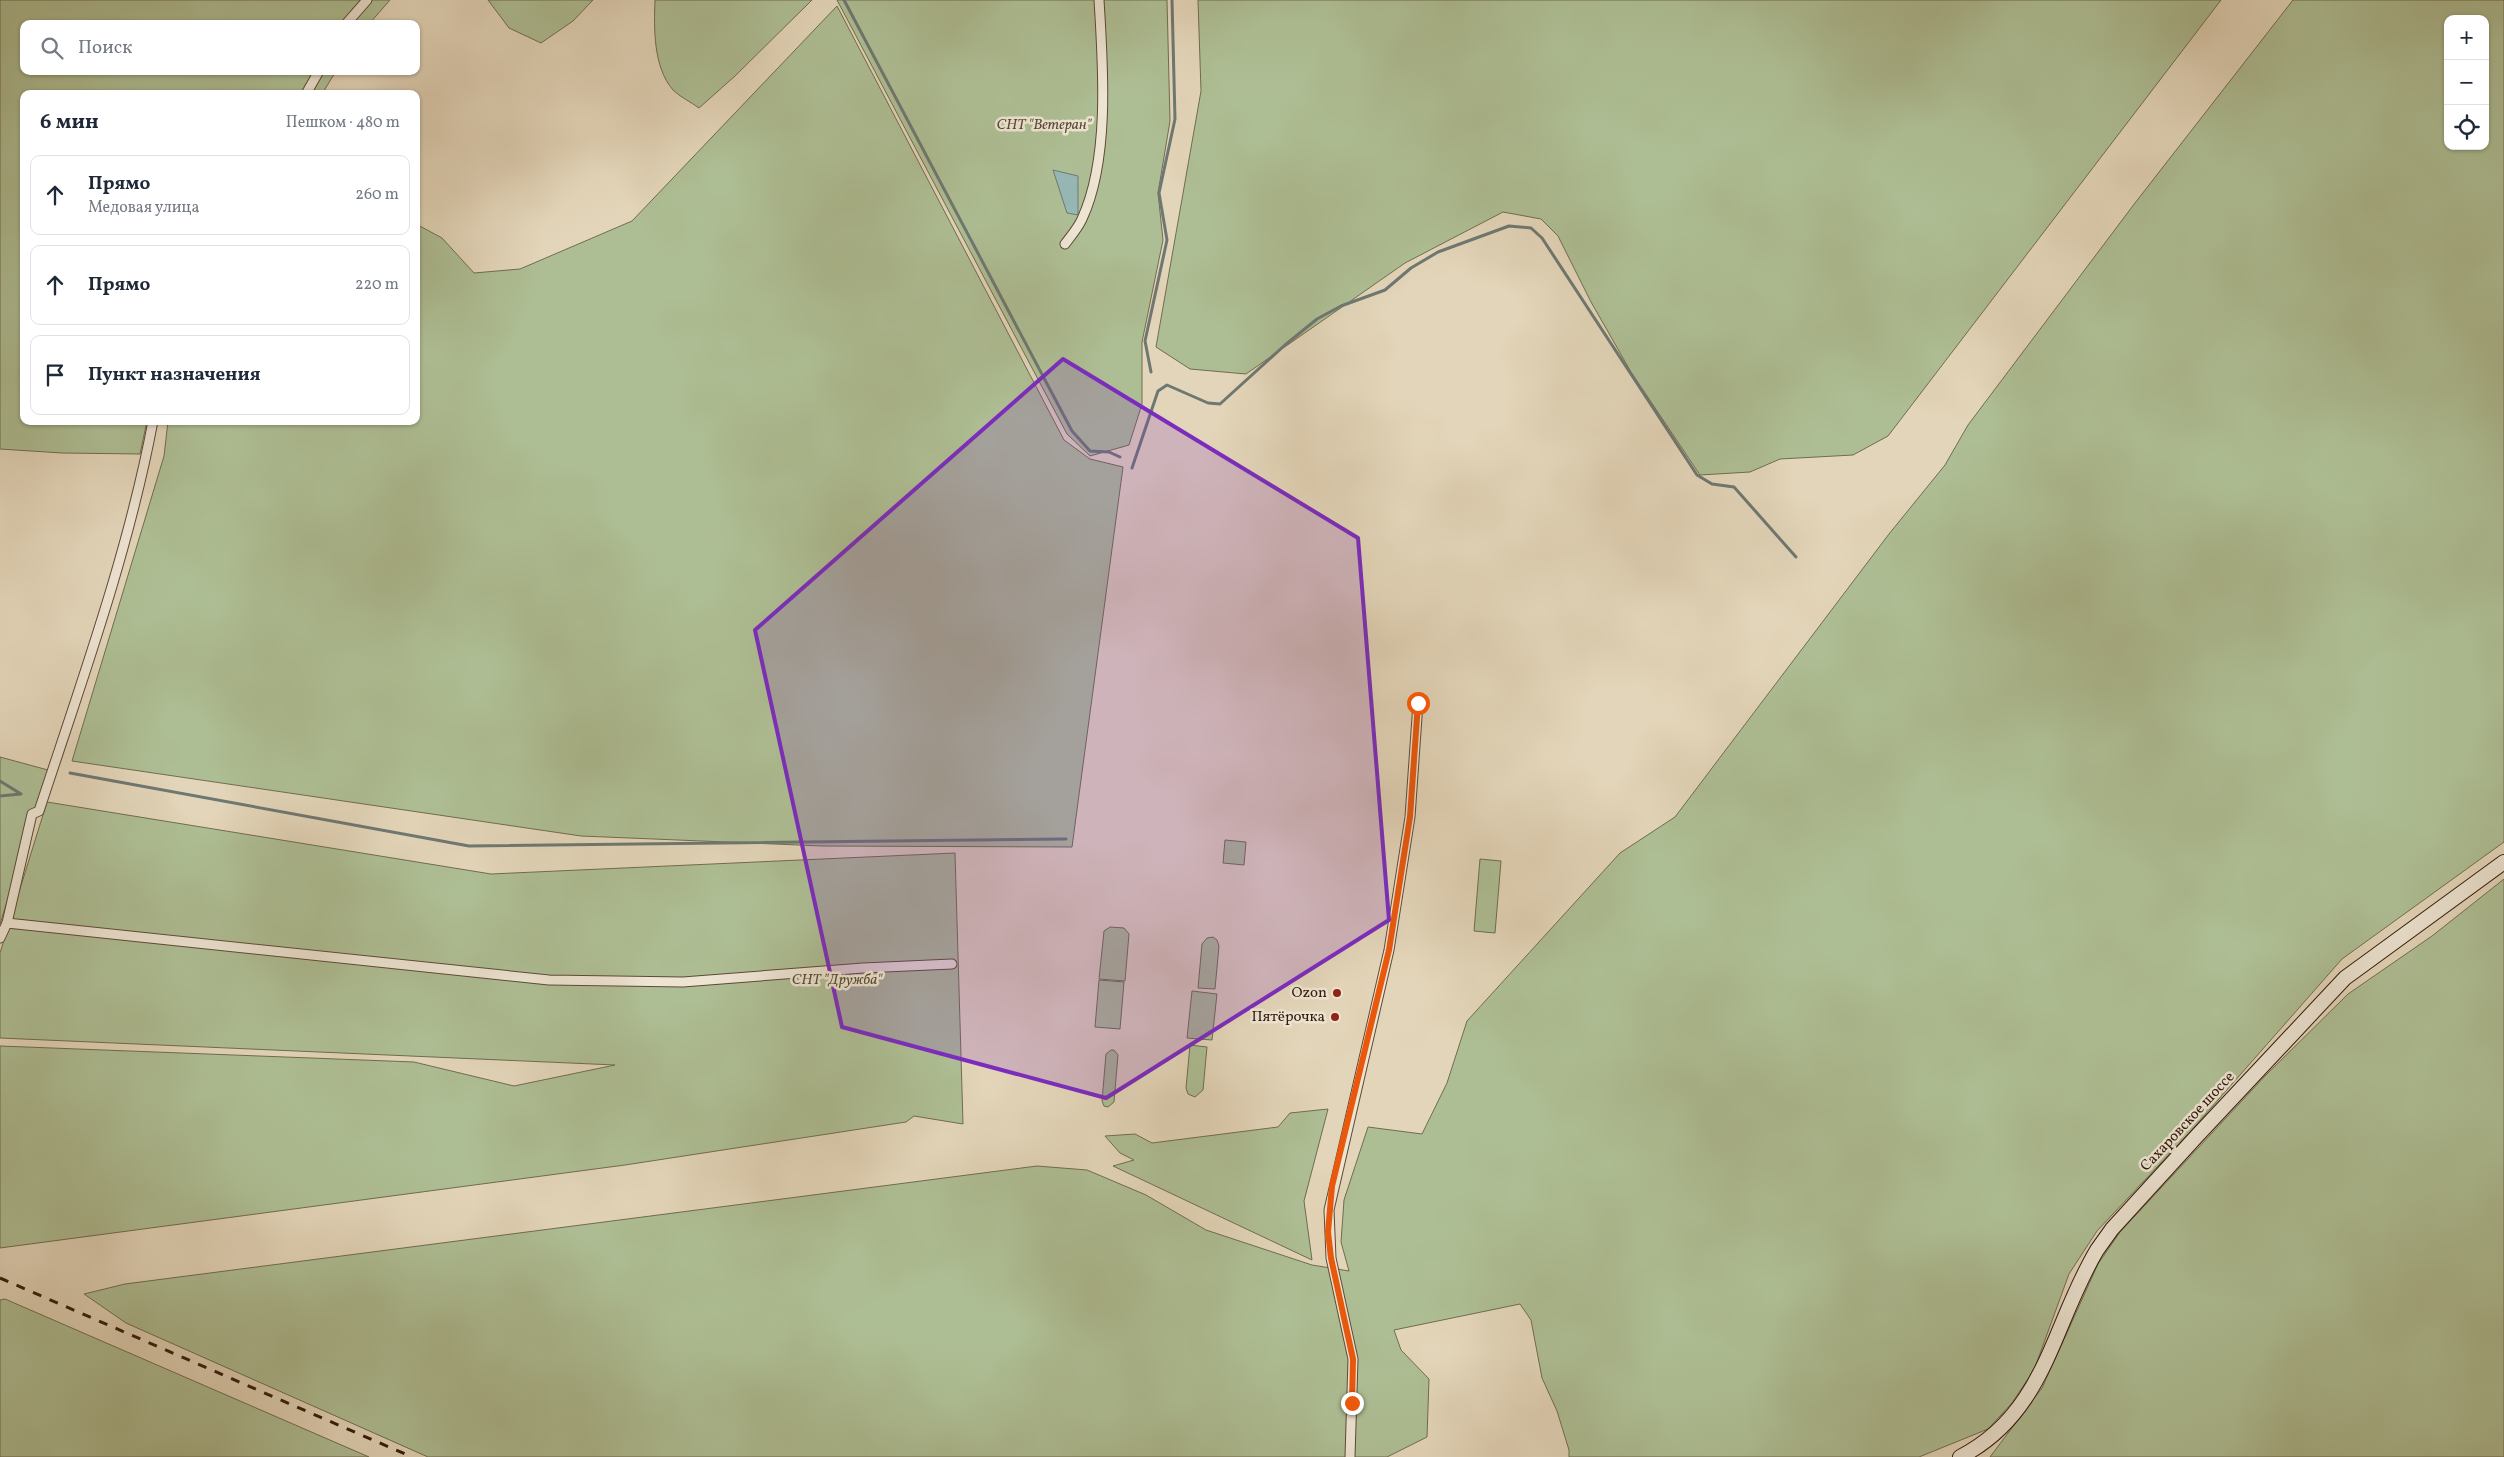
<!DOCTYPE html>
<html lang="ru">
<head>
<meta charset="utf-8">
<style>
  :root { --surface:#fff; --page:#f6f6f7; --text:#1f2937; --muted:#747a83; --line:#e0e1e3 }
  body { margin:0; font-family:Vollkorn,serif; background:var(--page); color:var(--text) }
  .controls { position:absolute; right:15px; top:15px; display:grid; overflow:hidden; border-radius:10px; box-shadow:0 1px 4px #0004 }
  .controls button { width:45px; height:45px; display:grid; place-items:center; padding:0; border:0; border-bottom:1px solid var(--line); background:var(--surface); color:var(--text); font:25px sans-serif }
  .stop { position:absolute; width:15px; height:15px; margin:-11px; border:4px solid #ea580c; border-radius:50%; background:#fff }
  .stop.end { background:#ea580c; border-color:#fff; box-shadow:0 1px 5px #0008 }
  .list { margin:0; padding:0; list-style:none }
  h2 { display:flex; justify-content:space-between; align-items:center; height:65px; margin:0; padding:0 20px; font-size:21px }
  h2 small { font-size:16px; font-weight:400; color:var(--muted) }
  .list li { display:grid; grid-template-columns:32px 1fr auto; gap:15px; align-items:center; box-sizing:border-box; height:80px; margin:0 10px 10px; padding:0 10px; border:1px solid var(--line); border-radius:10px }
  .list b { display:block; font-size:19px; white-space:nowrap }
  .list p { margin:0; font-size:16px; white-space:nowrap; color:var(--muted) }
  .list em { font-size:16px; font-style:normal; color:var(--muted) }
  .icon { flex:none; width:28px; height:28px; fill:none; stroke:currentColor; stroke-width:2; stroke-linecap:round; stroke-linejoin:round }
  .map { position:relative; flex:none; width:2504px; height:1457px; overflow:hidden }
  .search { position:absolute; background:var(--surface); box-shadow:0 1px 4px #0004; left:20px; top:20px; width:400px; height:55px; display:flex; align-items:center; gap:12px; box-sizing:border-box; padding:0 18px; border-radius:10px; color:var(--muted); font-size:19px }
  .panel { position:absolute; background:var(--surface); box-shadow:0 1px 4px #0004; left:20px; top:90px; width:400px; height:335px; border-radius:10px }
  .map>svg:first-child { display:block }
  .green { fill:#aebe94; stroke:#706c50; fill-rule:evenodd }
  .water { fill:#96b7b6; stroke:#6e7872 }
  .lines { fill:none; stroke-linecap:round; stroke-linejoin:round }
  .stream { stroke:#6e7872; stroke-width:3 }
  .street-casing { stroke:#5e4937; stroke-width:11 }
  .secondary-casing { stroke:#321a0c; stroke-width:16 }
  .street { stroke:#ede4d2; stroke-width:9 }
  .secondary { stroke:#ede4d2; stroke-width:14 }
  .rail { stroke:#321a0c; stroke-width:3; stroke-dasharray:9 9; stroke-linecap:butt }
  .route { stroke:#ea580c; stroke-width:6 }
  .marked { fill:#7b2cbf; fill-opacity:0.2; stroke:#7b2cbf; stroke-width:4; stroke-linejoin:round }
  .poi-dot { fill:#8f2418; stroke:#ede4d2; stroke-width:2 }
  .labels { text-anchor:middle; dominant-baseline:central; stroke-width:5; stroke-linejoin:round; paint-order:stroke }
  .park-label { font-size:15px; font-style:italic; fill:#574b35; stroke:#ede4d2 }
  .poi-label { font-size:15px; fill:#321a0c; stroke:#ede4d2; text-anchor:end }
  .street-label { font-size:15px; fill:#321a0c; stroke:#ede4d2 }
</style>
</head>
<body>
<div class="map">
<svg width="2504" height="1457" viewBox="0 0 2504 1457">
  <rect width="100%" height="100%" fill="#e3d5b9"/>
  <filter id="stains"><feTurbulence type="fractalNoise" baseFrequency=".004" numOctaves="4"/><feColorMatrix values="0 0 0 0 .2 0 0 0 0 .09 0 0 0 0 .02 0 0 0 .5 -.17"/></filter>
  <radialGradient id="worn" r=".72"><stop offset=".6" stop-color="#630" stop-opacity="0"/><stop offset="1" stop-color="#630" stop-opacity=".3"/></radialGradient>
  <g class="green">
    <polygon points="0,0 390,0 369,24 24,24 24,71 336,71 322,94 24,94 24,421 147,421 140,454 62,453 0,449"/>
    <polygon points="488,0 593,0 573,21 541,43 509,28"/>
    <path d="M655,0H812L735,76L699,108C691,102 680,97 673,90C653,67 654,28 655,0Z"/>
    <polygon points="837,0 1167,0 1170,121 1158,193 1163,240 1142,342 1142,404 1129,445 1090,456 1067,434"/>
    <polygon points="1198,0 2221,0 1888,436 1853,455 1780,459 1750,472 1700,475 1631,372 1591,302 1558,236 1541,219 1503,212 1405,263 1246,374 1190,369 1156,347 1201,91"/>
    <path d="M2293,0H2504V842L2342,959L2189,1133L2097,1231L2069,1274L2034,1370L2012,1403L1988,1429L1919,1457H1569V1450L1557,1411L1542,1378L1531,1320L1520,1304L1394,1330L1401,1350L1429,1379L1427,1437L1387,1457H428L126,1323L84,1294L125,1284L1037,1166L1087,1170L1146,1195L1206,1230L1312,1265L1349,1271L1341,1242L1344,1200L1368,1127L1422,1134L1447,1083L1467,1021L1620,853L1675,817L1889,534L1945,465L1968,425L2135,203ZM2448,19H2485V146H2448Z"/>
    <polygon points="837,6 1064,440 1090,459 1123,467 1072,847 822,846 581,836 72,761 164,456 168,421 416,421 416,224 442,238 474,273 520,269 632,221"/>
    <polygon points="0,757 48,770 0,924"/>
    <polygon points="47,802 491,874 955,853 963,1124 914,1116 906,1122 625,1165 0,1248 0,1046 414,1062 514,1086 615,1065 0,1038 0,953"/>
    <polygon points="1225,840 1246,842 1244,865 1223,863"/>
    <polygon points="1480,859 1501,861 1495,933 1474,931"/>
    <polygon points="2504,879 2504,1457 1990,1457 2042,1388 2098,1264 2120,1232 2266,1075 2348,994 2432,936"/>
    <polygon points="1110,927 1124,928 1129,934 1125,981 1099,979 1104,931"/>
    <polygon points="1213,937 1217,940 1219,946 1215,989 1198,988 1202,944 1207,938"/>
    <polygon points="1099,980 1124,982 1120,1029 1095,1027"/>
    <polygon points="1192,991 1217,994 1212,1040 1187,1038"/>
    <polygon points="1190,1045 1207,1047 1203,1090 1195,1097 1188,1094 1186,1088"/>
    <polygon points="1111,1050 1114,1050 1118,1055 1114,1102 1108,1107 1104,1106 1102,1101 1106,1054"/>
    <polygon points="1328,1109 1304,1201 1312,1260 1113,1166 1134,1160 1120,1153 1105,1136 1135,1134 1152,1143 1278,1127 1290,1113"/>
    <polygon points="5,1299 369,1457 0,1457 0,1300"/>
  </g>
  <polygon class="water" points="1053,170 1078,176 1078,215 1067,213"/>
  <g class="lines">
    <g class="stream">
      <polyline points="844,0 1072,431 1090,451 1109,452 1120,457"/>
      <polyline points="1151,372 1145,341 1167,240 1159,193 1175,119 1172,0"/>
      <polyline points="1132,468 1158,391 1167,385 1208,403 1220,404 1285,345 1317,319 1341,306 1385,290 1411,268 1438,252 1509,226 1531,228 1542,238 1697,475 1712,484 1734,487 1796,557"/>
      <polyline points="70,773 469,846 1066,839"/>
      <polyline points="0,781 21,794 0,796"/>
    </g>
    <defs>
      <g id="street">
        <polyline points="346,24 367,0"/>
        <polyline points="306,94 319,71"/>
        <path d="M1065,244C1071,236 1078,228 1082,219C1110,159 1103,65 1099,0"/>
        <polyline points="7,923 549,980 683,982 863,968 952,964"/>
        <path d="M0,938L7,923L32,814L39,811C81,683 128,554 153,421"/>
        <polyline points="1350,1457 1353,1359 1331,1258 1329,1210 1389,950 1410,817 1418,703"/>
      </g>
      <path id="secondary" d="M1960,1457C2046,1413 2052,1325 2097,1250L2112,1229L2195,1138L2345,978L2504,862"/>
    </defs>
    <use href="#street" class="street-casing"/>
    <use href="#secondary" class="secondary-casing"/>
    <use href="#street" class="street"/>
    <use href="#secondary" class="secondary"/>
    <polyline class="rail" points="0,1278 412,1457"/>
  </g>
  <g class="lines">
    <polyline class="route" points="1352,1403 1353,1359 1331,1258 1328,1232 1332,1186 1389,950 1410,817 1418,703"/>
  </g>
  <path class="marked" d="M1063,359L1358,538L1389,920L1106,1098L842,1027L755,630Z"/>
  <g class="poi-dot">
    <circle cx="1337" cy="993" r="5"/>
    <circle cx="1335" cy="1017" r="5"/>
  </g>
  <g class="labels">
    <g class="park-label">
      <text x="1044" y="125">СНТ "Ветеран"</text>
      <text x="837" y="980">СНТ "Дружба"</text>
    </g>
    <g class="poi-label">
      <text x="1327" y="993">Ozon</text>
      <text x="1325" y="1017">Пятёрочка</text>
    </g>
    <g class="street-label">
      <text transform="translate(2188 1122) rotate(-47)">Сахаровское шоссе</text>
    </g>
  </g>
  <rect width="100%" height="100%" filter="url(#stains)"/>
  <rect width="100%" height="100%" fill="url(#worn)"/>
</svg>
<div class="controls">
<button>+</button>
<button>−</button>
<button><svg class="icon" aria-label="locate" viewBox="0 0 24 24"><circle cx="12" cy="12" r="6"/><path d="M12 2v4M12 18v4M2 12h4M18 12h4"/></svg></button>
</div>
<div class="stop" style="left:1418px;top:703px"></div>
<div class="stop end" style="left:1352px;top:1403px"></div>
<div class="search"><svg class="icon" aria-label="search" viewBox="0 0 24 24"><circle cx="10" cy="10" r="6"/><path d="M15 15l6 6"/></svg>Поиск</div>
<section class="panel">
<h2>6 мин<small>Пешком · 480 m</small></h2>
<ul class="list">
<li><svg class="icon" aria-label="ahead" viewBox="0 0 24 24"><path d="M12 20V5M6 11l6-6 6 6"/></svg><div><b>Прямо</b><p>Медовая улица</p></div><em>260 m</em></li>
<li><svg class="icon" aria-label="ahead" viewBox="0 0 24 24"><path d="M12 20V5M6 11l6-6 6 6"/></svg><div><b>Прямо</b></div><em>220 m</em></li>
<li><svg class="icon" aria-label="arrive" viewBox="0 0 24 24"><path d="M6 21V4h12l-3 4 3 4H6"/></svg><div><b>Пункт назначения</b></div></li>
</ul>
</section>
</div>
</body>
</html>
